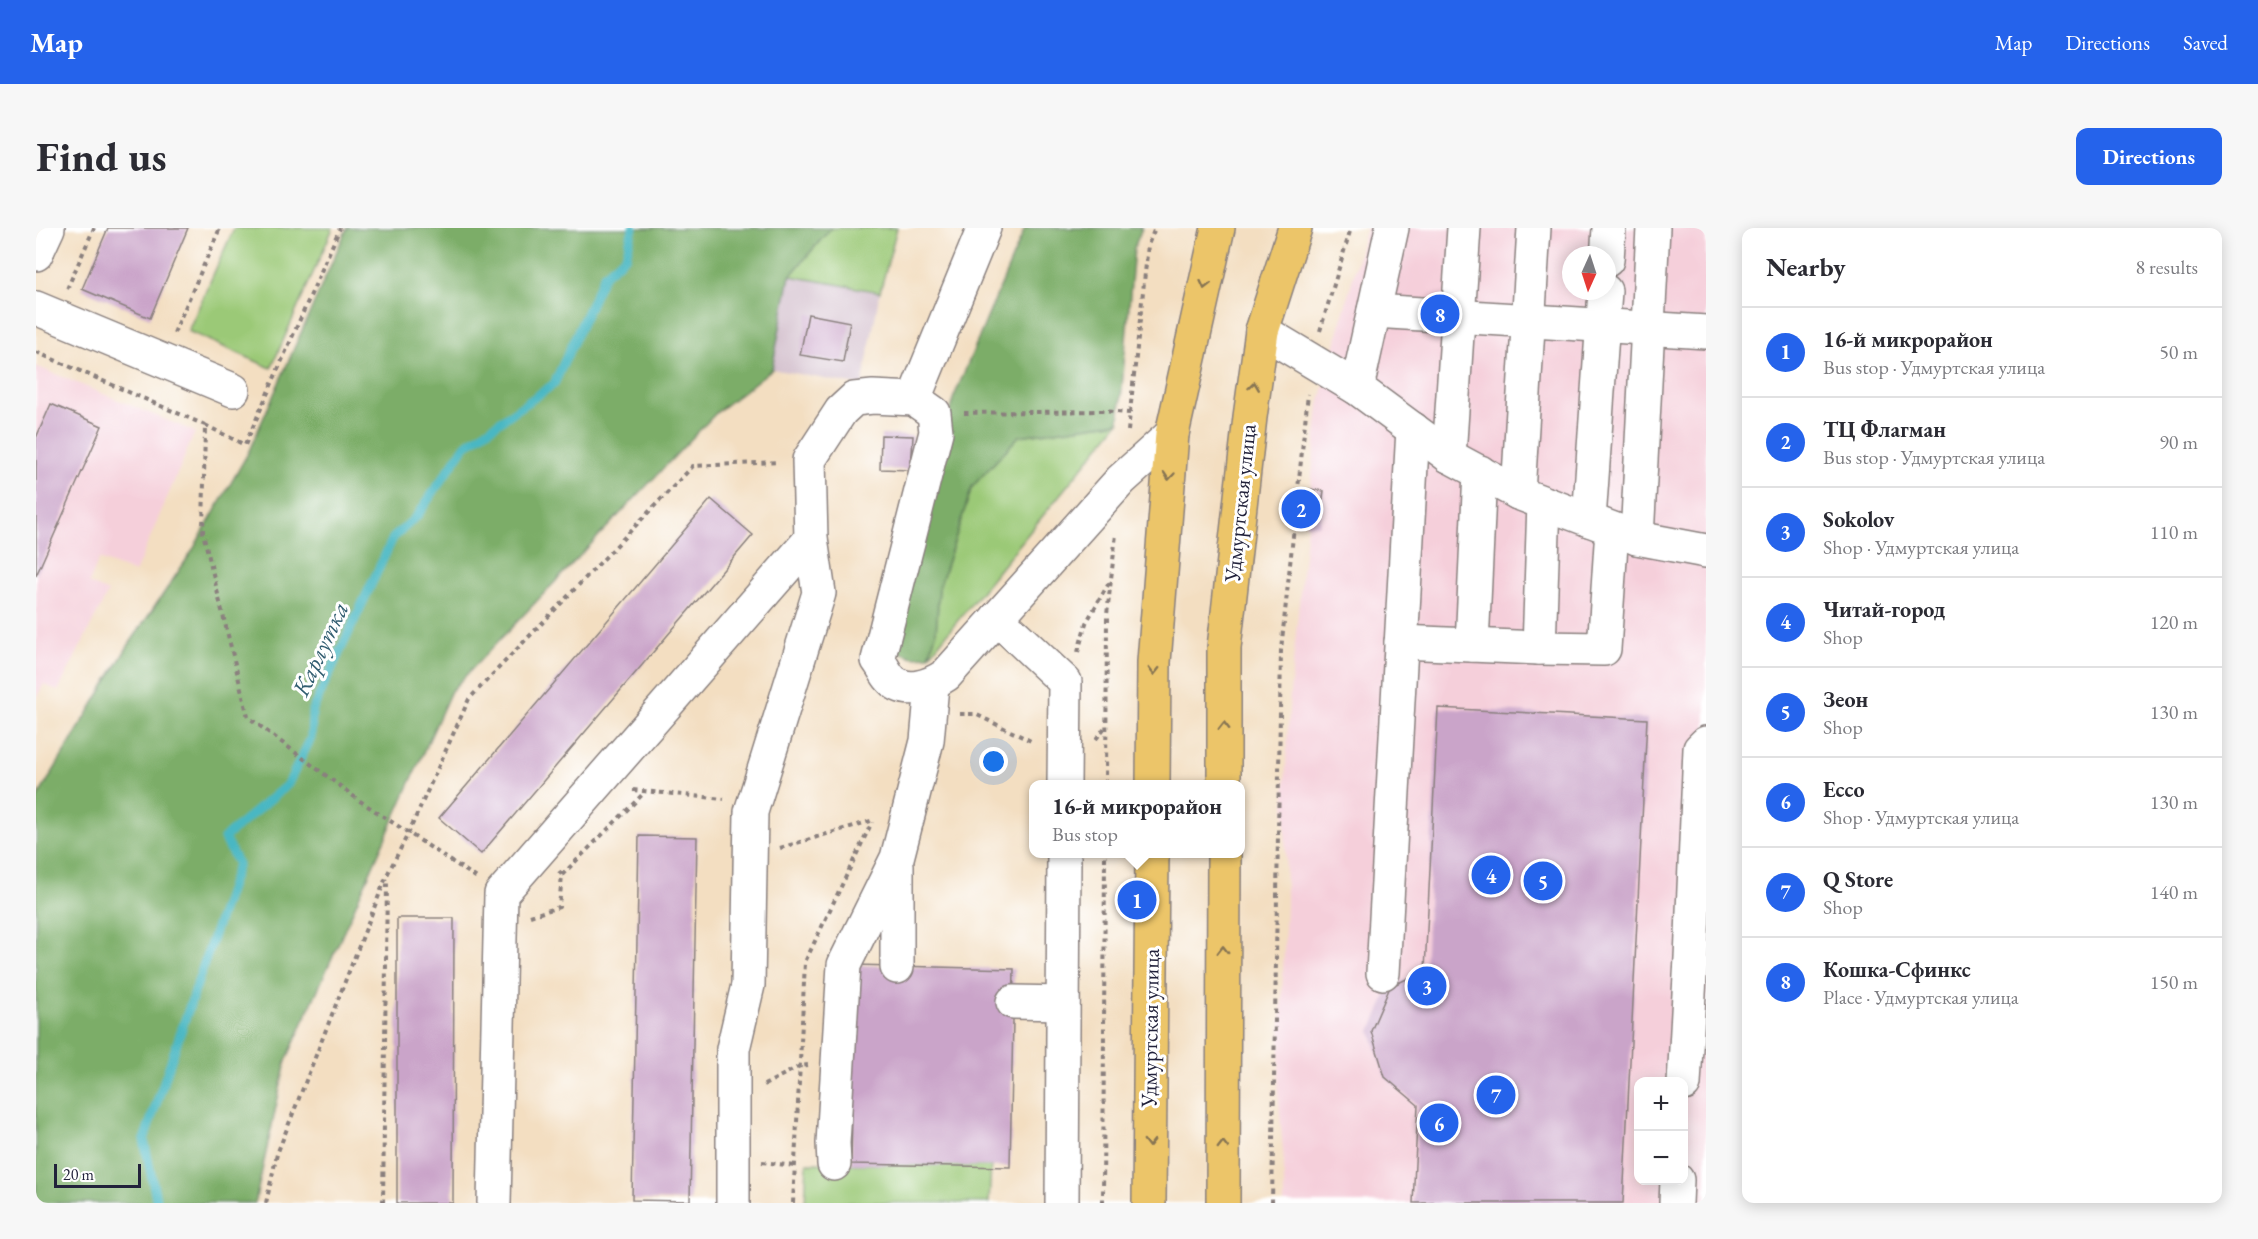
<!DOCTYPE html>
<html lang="en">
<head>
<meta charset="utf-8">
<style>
  :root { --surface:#fff; --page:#f7f7f7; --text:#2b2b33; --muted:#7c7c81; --line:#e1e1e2; --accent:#2563eb }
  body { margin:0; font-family:"EB Garamond",serif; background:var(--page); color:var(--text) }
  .controls { position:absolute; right:18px; bottom:18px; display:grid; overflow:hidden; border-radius:12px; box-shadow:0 3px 15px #0003 }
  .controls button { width:54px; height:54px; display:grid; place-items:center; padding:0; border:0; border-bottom:2px solid var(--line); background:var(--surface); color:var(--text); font:30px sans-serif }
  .compass { position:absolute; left:1526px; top:18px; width:54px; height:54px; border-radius:50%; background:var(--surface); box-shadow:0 3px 15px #0003; rotate:183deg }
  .scale { position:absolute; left:18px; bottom:15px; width:87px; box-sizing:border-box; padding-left:6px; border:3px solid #22223b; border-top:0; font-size:16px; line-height:21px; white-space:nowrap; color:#22223b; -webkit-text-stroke:4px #fff; paint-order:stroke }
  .you { position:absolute; left:958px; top:534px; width:21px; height:21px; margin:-15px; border:4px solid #fff; border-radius:50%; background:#1a73e8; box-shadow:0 0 0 9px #1a73e833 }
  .badge { display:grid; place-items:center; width:39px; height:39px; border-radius:50%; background:var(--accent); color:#fff; font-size:20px; font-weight:700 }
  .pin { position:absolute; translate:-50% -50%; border:3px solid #fff; box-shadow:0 2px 6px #0006 }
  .popup { position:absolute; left:993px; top:552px; width:216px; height:78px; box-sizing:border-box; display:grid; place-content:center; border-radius:12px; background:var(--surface); filter:drop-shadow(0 2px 4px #0005); font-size:20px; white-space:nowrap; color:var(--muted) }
  .popup b { font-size:22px; color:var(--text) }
  .popup::after { content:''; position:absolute; left:50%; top:100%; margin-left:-12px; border:12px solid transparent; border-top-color:var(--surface) }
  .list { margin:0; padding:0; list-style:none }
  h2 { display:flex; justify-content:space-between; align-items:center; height:78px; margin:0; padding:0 24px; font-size:26px }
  h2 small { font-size:20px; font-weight:400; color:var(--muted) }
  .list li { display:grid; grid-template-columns:39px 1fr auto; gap:18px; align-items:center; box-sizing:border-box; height:90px; padding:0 24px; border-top:2px solid var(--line) }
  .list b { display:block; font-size:22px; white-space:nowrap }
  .list p { margin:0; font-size:20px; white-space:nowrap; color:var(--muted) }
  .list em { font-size:20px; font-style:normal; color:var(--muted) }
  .map { position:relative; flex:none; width:1670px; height:975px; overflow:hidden; border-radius:12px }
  header { display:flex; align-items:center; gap:36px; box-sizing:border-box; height:84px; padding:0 30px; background:var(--accent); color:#fff }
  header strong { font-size:28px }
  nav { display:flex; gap:33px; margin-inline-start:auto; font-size:21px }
  .intro { display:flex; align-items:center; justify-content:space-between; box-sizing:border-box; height:144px; padding:0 36px }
  h1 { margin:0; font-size:42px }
  .button { padding:15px 27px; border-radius:12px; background:var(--accent); color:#fff; font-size:21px; font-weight:700 }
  main { display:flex; gap:36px; padding:0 36px }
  aside { flex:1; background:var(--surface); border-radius:12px; box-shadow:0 3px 15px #0003 }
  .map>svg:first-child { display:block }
  .built { fill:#f5cfda; fill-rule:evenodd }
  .industrial { fill:#d1bdcb }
  .green { fill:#9bc977; stroke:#5e7659; stroke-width:1.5 }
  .forest { fill:#7cad68; stroke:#4f6852; stroke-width:1.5 }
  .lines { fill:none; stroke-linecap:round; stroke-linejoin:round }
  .stream { stroke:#49b7c3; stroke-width:9 }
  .building { fill:#caa4c9 }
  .minor-casing { stroke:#8a807e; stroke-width:36 }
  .major-casing { stroke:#8a807e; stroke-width:36 }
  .path { stroke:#8a807e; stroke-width:4; stroke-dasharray:4.5 4.5; stroke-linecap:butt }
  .minor { stroke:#fff; stroke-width:33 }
  .major { stroke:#ecc569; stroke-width:33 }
  .oneway { stroke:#877452 }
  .labels { text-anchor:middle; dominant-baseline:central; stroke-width:6; stroke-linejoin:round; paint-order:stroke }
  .street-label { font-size:22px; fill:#22223b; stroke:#fff }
  .water-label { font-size:24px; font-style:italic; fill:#325e71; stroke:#fff }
</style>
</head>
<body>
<header>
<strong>Map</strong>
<nav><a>Map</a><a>Directions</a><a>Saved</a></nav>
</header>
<div class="intro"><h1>Find us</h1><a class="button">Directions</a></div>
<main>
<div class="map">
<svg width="1670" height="975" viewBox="0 0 1670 975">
  <rect width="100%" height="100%" fill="#fff"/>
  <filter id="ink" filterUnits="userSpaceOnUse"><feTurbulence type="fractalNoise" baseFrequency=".0167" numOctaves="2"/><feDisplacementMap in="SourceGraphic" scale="12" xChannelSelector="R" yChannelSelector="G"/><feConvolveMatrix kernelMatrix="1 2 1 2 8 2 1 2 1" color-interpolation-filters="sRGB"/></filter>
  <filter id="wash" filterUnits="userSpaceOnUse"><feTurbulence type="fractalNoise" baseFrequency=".008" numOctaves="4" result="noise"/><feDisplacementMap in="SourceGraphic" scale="24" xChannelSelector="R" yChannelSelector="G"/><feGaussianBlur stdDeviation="1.35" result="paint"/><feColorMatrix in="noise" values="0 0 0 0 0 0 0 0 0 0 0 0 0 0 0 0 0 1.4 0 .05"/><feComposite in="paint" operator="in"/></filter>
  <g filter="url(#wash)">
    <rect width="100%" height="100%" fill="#f3dec1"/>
    <g class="built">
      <path d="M1330,0H1670V975H1248V935L1242,863L1250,677L1249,556L1254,465L1283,177ZM1535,27H1571V63H1535ZM1602,854H1648V952H1602Z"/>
      <polygon points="0,138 159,204 99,345 63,331 53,355 72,364 22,463 8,456 0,470"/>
    </g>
    <polygon class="industrial" points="754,48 844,64 826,158 736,141"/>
    <g class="green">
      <polygon points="198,0 297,0 235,140 152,103"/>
      <polygon points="795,0 861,0 844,64 754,48"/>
      <polygon points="1083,194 893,428 900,405 903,360 936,259 983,208"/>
      <polygon points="771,935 955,938 953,975 769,975"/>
    </g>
    <g class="forest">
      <polygon points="311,0 795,0 754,48 736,141 681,184 415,463 250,833 219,975 2,975 0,973 0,572 92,418 155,325 212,225"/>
      <polygon points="989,0 1106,0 1098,20 1083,194 983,208 936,259 903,360 900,405 893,428 877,429 863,424 854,400 917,171"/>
    </g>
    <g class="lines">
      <polyline class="stream" points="121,975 108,912 202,636 188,610 252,556 275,510 276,483 357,310 381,288 429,218 518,156 568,47 590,28 597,0"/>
    </g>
    <g id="blocks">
      <g class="building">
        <polygon points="72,0 152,0 114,90 46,61"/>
        <polygon points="772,86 814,94 807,134 764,127"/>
        <polygon points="15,176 66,198 0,348 0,210"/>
        <polygon points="845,207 877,208 875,242 844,241"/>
        <polygon points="1273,261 1288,263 1283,297 1269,296"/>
        <polygon points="675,271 717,307 445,626 403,590"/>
        <polygon points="1402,480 1611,491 1587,975 1377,975 1382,877 1349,849 1335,803 1354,759 1389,742"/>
        <polygon points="603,608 661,609 654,973 596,972"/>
        <polygon points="361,690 418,690 417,975 361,975"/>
        <polygon points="819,737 978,741 974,939 815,936"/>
      </g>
    </g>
  </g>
  <g filter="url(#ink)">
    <use href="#blocks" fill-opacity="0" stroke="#8a807e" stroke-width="1.5"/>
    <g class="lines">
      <defs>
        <g id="minor">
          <polyline points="0,26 12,0"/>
          <polyline points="1571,32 1573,0"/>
          <polyline points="0,80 197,162"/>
          <polyline points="1338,83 1670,104"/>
          <polyline points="1226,103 1321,160 1413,228 1482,265 1601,310 1670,323"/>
          <polyline points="1321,160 1356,0"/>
          <polyline points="878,171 948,0"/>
          <polyline points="1413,228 1428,0"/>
          <polyline points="1482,265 1498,0"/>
          <polyline points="1553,292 1569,63"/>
          <polyline points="1601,310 1617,0"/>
          <polyline points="961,390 1029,454 1028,556"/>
          <polyline points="1365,414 1503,420 1568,421 1576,301"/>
          <polyline points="1436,417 1444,244"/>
          <polyline points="1503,420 1508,275"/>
          <polyline points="861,637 861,739"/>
          <polyline points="1347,745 1377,201"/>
          <polyline points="977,774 1027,775"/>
          <polyline points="1648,856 1655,730 1664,521 1670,515"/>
          <polyline points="798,936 797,915 808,737 861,630 891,513 896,457"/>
          <polyline points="458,975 465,666 775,311"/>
          <path d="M697,975V821L712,757L715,584L783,365L775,311L773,232L805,183L818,171L837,169L878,171L898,185L900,204L842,432C846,437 849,444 853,449C868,468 894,458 910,447L1085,252L1136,206"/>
          <polyline points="1026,975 1028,626"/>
          <polyline points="1640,975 1641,952"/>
        </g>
        <g id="major">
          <polyline points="1117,556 1118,434 1136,206 1182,0"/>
          <polyline points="1188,556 1188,420 1214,189 1226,103 1259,0"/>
          <polyline points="1113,975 1116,626"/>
          <polyline points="1187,975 1188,626"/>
        </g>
      </defs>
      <use href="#minor" class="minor-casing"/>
      <use href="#major" class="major-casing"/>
      <g class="path">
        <polyline points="31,61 58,0"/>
        <polyline points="1284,103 1315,0"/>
        <polyline points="138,105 184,0"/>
        <polyline points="0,124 169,197 167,305 212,489 324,573 441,650"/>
        <polyline points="928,185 1066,183 1094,185"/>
        <polyline points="169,197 209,217 304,0"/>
        <polyline points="1092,203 1112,17 1119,0"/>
        <polyline points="1042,424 1050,395 1073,355"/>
        <polyline points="924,486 939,486 997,514"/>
        <polyline points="1060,511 1070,498"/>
        <polyline points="1070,556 1071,387 1080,306"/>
        <polyline points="597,562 688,571"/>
        <polyline points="744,620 838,592"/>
        <polyline points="526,647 609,564"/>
        <polyline points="494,688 523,679 526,647 523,643"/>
        <polyline points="728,857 764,838 772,837"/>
        <polyline points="726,934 759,938"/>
        <polyline points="230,975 241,926 351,647 372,606 433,471 657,238 743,234"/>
        <polyline points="347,975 351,652"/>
        <polyline points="757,975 769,734 836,594"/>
        <polyline points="1067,975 1069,626"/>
        <polyline points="1236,975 1245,422 1272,166"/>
      </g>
      <use href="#minor" class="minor"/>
      <use href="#major" class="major"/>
    </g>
    <defs><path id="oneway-chevron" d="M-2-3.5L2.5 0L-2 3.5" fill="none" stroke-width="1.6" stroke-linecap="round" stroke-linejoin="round" transform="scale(1.5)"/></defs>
    <g class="oneway">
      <use href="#oneway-chevron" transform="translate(1169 57) rotate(103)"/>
      <use href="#oneway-chevron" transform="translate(1218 158) rotate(-82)"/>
      <use href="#oneway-chevron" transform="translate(1133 248) rotate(95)"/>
      <use href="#oneway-chevron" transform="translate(1118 443) rotate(91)"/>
      <use href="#oneway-chevron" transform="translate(1188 498) rotate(-90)"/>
      <use href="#oneway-chevron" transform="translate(1187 722) rotate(-90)"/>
      <use href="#oneway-chevron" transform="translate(1113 915) rotate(91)"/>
      <use href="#oneway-chevron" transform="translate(1187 917) rotate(-90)"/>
    </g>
  </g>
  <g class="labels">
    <g class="street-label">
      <text transform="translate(1204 275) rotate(-84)">Удмуртская улица</text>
      <text transform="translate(1114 800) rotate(-89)">Удмуртская улица</text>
    </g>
    <g class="water-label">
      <text transform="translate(284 421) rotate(-65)">Карлутка</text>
    </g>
  </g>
</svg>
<div class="controls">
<button>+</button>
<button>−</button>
</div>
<svg class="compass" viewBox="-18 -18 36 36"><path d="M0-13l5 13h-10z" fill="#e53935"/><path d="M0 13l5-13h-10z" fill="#7c7c81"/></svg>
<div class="scale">20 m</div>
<div class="you"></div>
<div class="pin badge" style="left:1101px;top:672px">1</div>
<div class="popup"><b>16-й микрорайон</b>Bus stop</div>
<div class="pin badge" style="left:1265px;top:281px">2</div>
<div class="pin badge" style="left:1391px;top:758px">3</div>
<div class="pin badge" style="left:1455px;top:647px">4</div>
<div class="pin badge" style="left:1507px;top:653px">5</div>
<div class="pin badge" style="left:1403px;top:895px">6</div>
<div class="pin badge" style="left:1460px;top:867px">7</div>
<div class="pin badge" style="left:1404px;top:86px">8</div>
</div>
<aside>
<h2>Nearby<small>8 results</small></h2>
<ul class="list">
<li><span class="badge">1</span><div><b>16-й микрорайон</b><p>Bus stop · Удмуртская улица</p></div><em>50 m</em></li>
<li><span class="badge">2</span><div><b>ТЦ Флагман</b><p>Bus stop · Удмуртская улица</p></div><em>90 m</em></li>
<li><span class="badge">3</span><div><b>Sokolov</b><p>Shop · Удмуртская улица</p></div><em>110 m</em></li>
<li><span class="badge">4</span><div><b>Читай-город</b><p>Shop</p></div><em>120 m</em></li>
<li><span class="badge">5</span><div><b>Зеон</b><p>Shop</p></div><em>130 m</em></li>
<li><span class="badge">6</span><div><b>Ecco</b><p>Shop · Удмуртская улица</p></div><em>130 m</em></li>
<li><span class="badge">7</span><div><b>Q Store</b><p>Shop</p></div><em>140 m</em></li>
<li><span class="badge">8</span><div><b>Кошка-Сфинкс</b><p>Place · Удмуртская улица</p></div><em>150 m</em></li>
</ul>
</aside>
</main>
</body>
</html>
